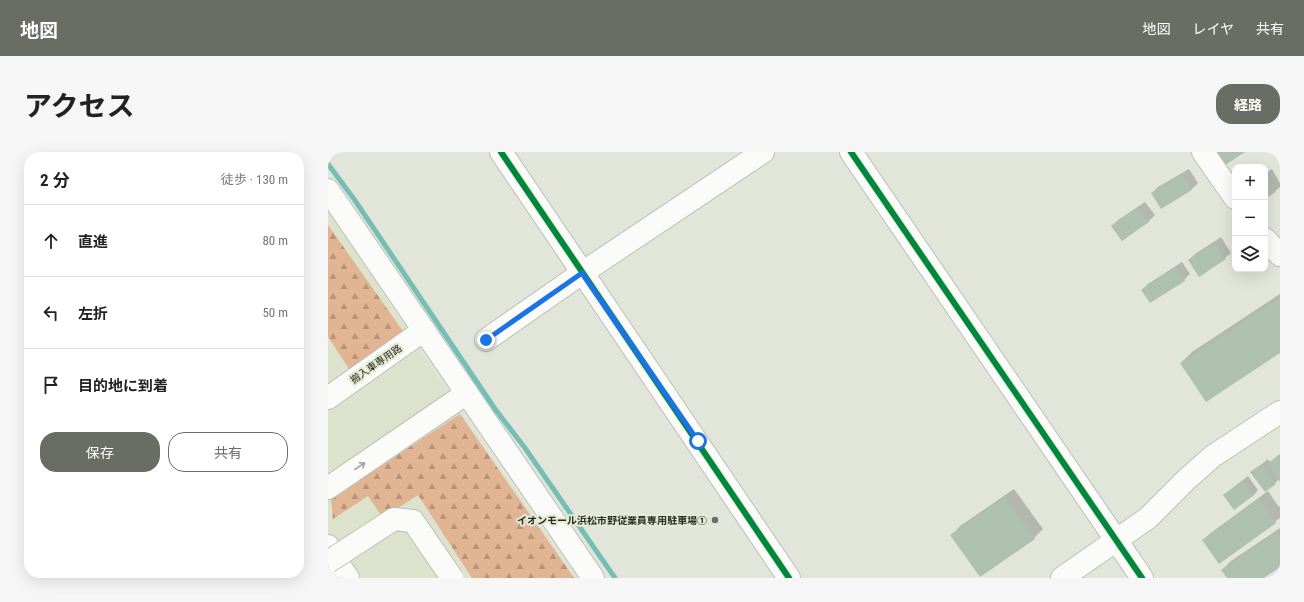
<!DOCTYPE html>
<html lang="ja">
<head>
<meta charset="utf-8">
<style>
  :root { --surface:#fff; --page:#f6f6f6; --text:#222; --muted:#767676; --line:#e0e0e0; --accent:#6a6d63 }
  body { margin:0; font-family:"Roboto Condensed","Noto Sans JP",sans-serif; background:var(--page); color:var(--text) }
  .controls { position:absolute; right:12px; top:12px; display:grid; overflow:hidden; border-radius:8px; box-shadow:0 4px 16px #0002 }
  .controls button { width:36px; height:36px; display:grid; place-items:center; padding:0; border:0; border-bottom:1px solid var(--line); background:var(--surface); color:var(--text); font:20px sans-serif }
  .stop { position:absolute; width:12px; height:12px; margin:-9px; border:3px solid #1a73e8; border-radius:50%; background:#fff }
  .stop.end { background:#1a73e8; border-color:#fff; box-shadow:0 1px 4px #0008 }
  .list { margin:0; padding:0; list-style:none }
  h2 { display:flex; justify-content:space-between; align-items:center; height:52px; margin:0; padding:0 16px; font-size:17px }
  h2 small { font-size:13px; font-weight:400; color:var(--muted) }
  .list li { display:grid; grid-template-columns:26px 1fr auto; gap:12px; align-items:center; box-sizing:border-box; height:72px; padding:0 16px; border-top:1px solid var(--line) }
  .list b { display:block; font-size:15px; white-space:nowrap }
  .list em { font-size:13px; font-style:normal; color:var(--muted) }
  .actions { display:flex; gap:8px; padding:12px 16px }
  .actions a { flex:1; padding:9px 0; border:1px solid var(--accent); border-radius:16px; text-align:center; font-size:14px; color:var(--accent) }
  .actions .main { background:var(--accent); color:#fff }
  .icon { flex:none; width:22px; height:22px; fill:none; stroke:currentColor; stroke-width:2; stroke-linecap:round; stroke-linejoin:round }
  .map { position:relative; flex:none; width:952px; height:426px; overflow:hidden; border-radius:16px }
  header { display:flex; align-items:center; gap:24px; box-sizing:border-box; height:56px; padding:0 20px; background:var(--accent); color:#fff }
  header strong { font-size:19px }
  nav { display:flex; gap:22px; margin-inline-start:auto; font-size:14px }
  .intro { display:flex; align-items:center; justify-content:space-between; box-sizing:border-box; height:96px; padding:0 24px }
  h1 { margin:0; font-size:28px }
  .button { padding:10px 18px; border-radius:16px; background:var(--accent); color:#fff; font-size:14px; font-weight:700 }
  main { display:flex; gap:24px; padding:0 24px }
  aside { flex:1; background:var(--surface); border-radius:16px; box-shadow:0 4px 16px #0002 }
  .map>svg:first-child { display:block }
  .built { fill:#dce2cc }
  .forest { fill:url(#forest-firs) }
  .shadow { fill:#0003 }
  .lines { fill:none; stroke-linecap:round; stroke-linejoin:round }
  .stream { stroke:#74beb3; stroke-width:5 }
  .building { fill:#aec0af }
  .minor-casing { stroke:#bdc0b6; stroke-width:24 }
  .minor { stroke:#fbfbf9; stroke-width:22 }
  .minor-bridge-casing { stroke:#bdc0b6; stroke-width:24; stroke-linecap:butt }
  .minor-bridge { stroke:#fbfbf9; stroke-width:22 }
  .cycleway-casing { stroke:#e4ead4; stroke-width:8 }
  .cycleway { stroke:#00873e; stroke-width:6 }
  .oneway { stroke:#9d9e99 }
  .route { stroke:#1a73e8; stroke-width:5 }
  .poi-dot { fill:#6a6d63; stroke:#e4ead4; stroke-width:1.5 }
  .labels { text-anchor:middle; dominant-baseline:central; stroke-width:4; stroke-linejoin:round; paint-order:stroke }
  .street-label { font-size:10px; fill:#2a2d24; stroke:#e4ead4 }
  .poi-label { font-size:10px; font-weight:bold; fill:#2a2d24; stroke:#e4ead4; text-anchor:end }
</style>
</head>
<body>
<header>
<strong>地図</strong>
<nav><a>地図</a><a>レイヤ</a><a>共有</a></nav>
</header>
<div class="intro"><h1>アクセス</h1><a class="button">経路</a></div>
<main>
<aside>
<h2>2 分<small>徒歩 · 130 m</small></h2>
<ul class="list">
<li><svg class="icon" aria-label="ahead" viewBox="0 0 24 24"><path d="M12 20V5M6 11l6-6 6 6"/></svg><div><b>直進</b></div><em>80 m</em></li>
<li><svg class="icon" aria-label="left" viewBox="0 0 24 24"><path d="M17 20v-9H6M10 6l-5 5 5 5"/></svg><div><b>左折</b></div><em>50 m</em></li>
<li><svg class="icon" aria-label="arrive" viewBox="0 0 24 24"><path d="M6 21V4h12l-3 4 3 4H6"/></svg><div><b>目的地に到着</b></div></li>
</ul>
<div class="actions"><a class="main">保存</a><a>共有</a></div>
</aside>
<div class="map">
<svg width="952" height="426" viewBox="0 0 952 426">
  <defs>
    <pattern id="forest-firs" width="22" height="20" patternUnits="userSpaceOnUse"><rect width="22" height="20" fill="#e1b593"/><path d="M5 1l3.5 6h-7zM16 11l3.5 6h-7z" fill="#b79478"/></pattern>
  </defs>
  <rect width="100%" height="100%" fill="#e2e5d9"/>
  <polygon class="built" points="0,58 145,278 249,426 0,426"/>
  <g class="forest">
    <polygon points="0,73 77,182 24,221 0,185"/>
    <polygon points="132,262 246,426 144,426 90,343 55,366 40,344 5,367 3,347"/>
  </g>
  <g class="shadow">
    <polygon points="861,17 870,31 864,37 824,41 830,35"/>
    <polygon points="944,17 952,31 952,35 947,39 937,45 937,21"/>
    <polygon points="817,50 827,63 821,69 794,88 784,74 790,68"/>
    <polygon points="893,85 903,101 897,106 861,108 867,102"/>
    <polygon points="854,110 862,122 856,128 822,150 814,138 820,132"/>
    <polygon points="952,142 952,200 853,211 864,200"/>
    <polygon points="952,302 952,328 951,327 947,331 924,320 940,307 942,310"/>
    <polygon points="920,324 930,338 925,344 896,343"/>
    <polygon points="686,337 715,377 706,386 624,383 632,374"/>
    <polygon points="940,339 951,355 952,354 952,366 891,411 875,388 884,380"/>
    <polygon points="952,376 952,414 934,426 900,426 894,418 903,409"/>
  </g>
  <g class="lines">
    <polyline class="stream" points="0,12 26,47 167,257 197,296 287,426"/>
  </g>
  <g class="building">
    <polygon points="885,0 917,0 894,15"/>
    <polygon points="855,22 864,38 833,57 823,41"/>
    <polygon points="937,22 948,40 937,47"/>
    <polygon points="810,55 821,70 794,89 783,74"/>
    <polygon points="886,91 898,107 871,125 860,108"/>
    <polygon points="848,115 857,129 822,151 813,138"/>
    <polygon points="952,145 952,201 878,250 852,211"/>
    <polygon points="952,304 952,330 940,311"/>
    <polygon points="934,312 948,332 937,340 922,320"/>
    <polygon points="914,329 925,344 906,358 895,343"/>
    <polygon points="677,345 707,387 652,425 622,383"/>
    <polygon points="931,347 948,371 891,412 874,388"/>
    <polygon points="949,380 952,383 952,415 936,426 899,426 893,418"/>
  </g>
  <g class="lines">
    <defs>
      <g id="minor">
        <polyline points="173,0 461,426"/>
        <polyline points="523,0 814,426"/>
        <polyline points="875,0 907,46"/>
        <polyline points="0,38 265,426"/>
        <polyline points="937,87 952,103"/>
        <polyline points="158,188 254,121 435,0"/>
        <polyline points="0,246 96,178"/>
        <polyline points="0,336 139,241"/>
        <polyline points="0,394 0,397 20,426"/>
        <polyline points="734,426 820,366 859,327 885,304 952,260"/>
      </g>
    </defs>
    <use href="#minor" class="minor-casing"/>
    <use href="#minor" class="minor"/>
    <defs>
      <polyline id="minor-bridge" points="0,410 66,367 85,369 124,426"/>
    </defs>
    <use href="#minor-bridge" class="minor-bridge-casing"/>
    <use href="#minor-bridge" class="minor-bridge"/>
    <defs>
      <g id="cycleway">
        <polyline points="173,0 461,426"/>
        <polyline points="523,0 814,426"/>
      </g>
    </defs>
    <use href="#cycleway" class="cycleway-casing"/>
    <use href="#cycleway" class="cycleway"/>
  </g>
  <defs><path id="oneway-shaft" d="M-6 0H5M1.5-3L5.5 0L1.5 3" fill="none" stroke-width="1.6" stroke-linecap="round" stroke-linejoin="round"/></defs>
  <use class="oneway" href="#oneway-shaft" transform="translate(32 314) rotate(-34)"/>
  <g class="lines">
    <polyline class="route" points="158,188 254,121 370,289"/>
  </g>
  <circle class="poi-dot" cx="387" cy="368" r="4"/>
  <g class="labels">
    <g class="street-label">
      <text transform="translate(48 212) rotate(-35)">搬入車専用路</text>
    </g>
    <g class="poi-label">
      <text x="379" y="368">イオンモール浜松市野従業員専用駐車場①</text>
    </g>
  </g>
</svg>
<div class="controls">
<button>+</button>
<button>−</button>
<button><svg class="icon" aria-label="layers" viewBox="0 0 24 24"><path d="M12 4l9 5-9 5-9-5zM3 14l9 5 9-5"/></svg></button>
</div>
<div class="stop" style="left:370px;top:289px"></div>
<div class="stop end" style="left:158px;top:188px"></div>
</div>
</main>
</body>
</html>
